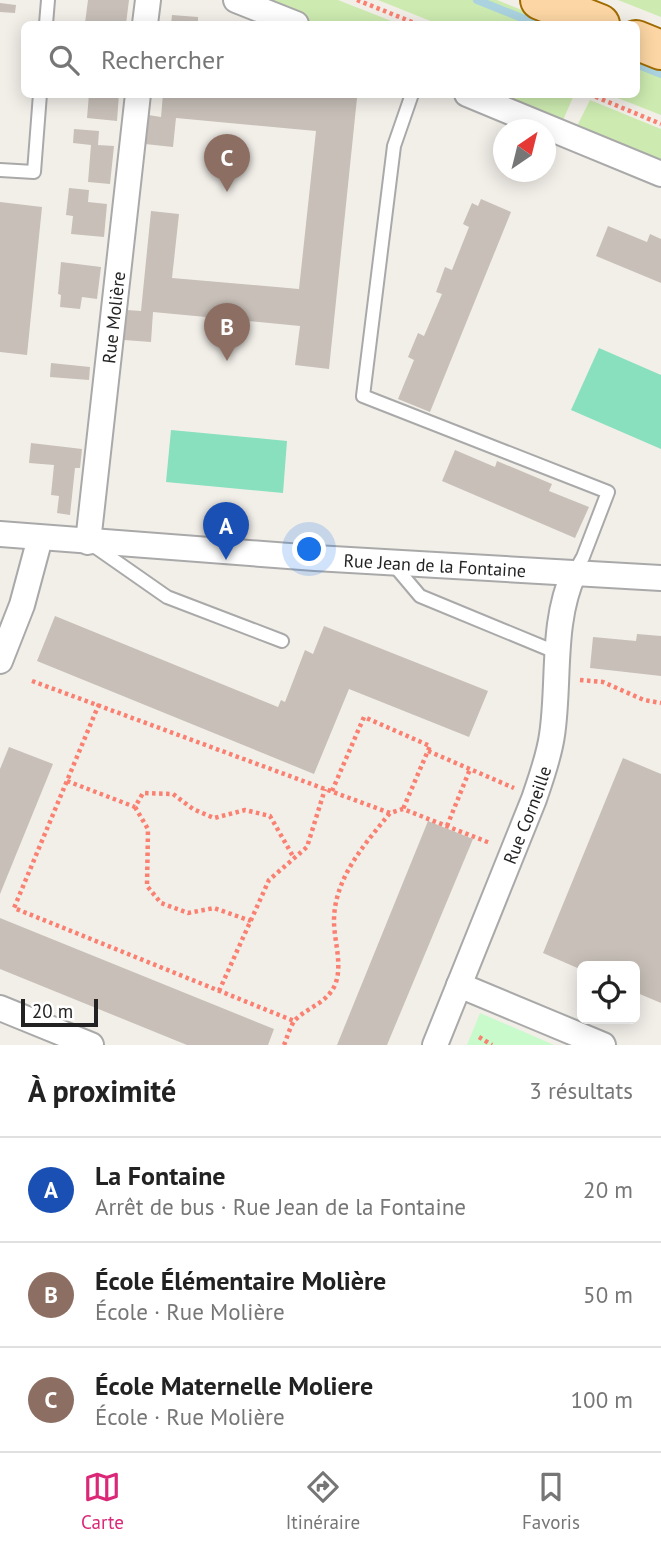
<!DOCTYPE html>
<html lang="fr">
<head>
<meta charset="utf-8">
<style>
  :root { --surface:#fff; --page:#f6f6f6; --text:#222; --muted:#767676; --line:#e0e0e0; --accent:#db2777 }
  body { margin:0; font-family:"PT Sans",sans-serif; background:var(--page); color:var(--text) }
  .controls { position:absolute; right:21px; bottom:21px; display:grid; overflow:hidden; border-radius:10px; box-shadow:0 4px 18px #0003 }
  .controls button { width:63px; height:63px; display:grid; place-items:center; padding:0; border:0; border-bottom:2px solid var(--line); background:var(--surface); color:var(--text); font:35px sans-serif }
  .compass { position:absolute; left:493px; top:119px; width:63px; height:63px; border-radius:50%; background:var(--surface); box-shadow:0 4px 18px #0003; rotate:35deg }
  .scale { position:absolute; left:21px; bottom:18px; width:77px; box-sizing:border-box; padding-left:7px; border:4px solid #222; border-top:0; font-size:19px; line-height:24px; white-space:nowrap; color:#222; -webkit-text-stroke:5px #fff; paint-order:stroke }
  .you { position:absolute; left:310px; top:550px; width:24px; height:24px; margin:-18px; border:5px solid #fff; border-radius:50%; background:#1a73e8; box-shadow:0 0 0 10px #1a73e833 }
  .badge { display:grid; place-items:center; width:46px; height:46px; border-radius:50%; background:var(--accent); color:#fff; font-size:23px; font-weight:700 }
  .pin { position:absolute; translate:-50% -58px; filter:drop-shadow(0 2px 4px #0008) }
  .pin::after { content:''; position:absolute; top:37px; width:24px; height:21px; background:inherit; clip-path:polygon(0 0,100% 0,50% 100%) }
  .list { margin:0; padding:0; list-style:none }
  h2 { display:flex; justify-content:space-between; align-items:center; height:91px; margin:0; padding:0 28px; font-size:30px }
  h2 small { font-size:23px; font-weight:400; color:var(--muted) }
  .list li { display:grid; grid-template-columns:46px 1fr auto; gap:21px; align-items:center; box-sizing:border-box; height:105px; padding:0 28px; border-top:2px solid var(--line) }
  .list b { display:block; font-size:26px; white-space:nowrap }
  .list p { margin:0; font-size:23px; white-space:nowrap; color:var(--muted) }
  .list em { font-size:23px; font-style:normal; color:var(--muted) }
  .icon { flex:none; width:38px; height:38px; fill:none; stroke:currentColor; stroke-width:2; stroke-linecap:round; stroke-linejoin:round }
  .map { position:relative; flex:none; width:661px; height:1045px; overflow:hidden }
  .search { position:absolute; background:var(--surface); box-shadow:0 4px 18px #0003; left:21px; right:21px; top:21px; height:77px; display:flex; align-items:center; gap:18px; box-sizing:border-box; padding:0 24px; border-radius:10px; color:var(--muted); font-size:26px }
  .sheet { height:406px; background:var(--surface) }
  nav { display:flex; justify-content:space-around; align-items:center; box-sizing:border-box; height:98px; border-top:2px solid var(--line); background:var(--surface); font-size:19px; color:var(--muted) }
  nav a { display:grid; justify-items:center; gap:4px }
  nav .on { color:var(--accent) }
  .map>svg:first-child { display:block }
  .grass { fill:#cdebb0 }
  .park { fill:#c8facc }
  .pitch { fill:#88e0be }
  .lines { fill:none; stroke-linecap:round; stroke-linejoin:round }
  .stream { stroke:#aad3df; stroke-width:8 }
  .building { fill:#c7bfb8 }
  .lane-casing { stroke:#a9a9a9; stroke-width:16 }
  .street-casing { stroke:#a9a9a9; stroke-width:28 }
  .primary-casing { stroke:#a06b00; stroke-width:42 }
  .path { stroke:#fa8072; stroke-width:4.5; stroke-dasharray:3.5 3.5; stroke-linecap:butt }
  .lane { stroke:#fff; stroke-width:12 }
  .street { stroke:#fff; stroke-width:24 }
  .primary { stroke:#fcd6a4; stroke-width:38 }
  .labels { text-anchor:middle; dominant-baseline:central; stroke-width:5; stroke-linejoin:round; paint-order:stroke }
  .street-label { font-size:18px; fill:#222; stroke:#fff }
</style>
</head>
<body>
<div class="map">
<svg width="661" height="1045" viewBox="0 0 661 1045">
  <rect width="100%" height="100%" fill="#f2efe9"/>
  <g class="grass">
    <polygon points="256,0 338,0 399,24 314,24"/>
    <polygon points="378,0 497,0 557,24 438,24"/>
    <polygon points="618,0 661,0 661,17"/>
    <polygon points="637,57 661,67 661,115 610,95 636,94"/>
    <polygon points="481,95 574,95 560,127"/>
    <polygon points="590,100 661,129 661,168 574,132"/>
  </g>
  <polygon class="park" points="480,1013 554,1045 467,1045"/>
  <g class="pitch">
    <polygon points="599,348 661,375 661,449 571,410"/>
    <polygon points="171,430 287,441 283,493 166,482"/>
  </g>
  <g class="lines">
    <g class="stream">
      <polyline points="477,0 537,24"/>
      <polyline points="636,64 661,74"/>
    </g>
  </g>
  <g class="building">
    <polygon points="88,0 129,0 126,24 85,23"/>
    <polygon points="0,3 16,5 15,13 0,12"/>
    <polygon points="172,15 198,17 198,24 171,24"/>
    <polygon points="89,94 119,94 117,121 87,118"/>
    <polygon points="163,94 316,94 357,98 329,369 295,365 300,326 153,312 151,342 124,340 127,310 141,311 151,211 179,214 172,278 299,289 316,131 176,118 173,147 145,144 148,115 161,117"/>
    <polygon points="74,129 99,131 98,145 114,146 110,184 88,182 91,145 73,143"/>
    <polygon points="69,188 89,190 88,202 107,204 104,237 71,234 73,216 66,215"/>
    <polygon points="481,199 511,212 430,412 398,399 414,360 408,357 418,333 424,336 442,294 436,292 445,267 452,270 469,227 463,224 472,203 478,206"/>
    <polygon points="0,202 42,207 27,355 0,352"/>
    <polygon points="608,226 647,242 650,234 661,239 661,283 596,256"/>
    <polygon points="61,262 101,267 97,299 82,297 80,309 60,307 61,295 58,294"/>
    <polygon points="51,363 90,367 89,380 50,377"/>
    <polygon points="31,443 82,449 80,468 75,468 70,515 57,513 59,496 51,495 54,465 29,463"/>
    <polygon points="455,450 495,467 497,461 552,484 549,491 589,507 575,538 442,481"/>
    <polygon points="55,616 278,707 281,700 285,702 305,650 313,654 324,626 488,691 469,737 349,689 314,774 37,661"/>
    <polygon points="637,634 661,636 661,676 590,668 593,637 636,641"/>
    <polygon points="9,747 53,764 0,894 0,769"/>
    <polygon points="623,758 661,774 661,1003 635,992 635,966 582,966 582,970 543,953"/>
    <polygon points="428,821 473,839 387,1045 337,1045"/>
    <polygon points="0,918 274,1029 268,1045 187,1045 0,969"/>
  </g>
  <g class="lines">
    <defs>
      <g id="lane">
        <polyline points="46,24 48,0"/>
        <polyline points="412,94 394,146 363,396 608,492 583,557 574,573"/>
        <polyline points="0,170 34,172 40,94"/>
        <polyline points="94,546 167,597 282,641"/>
        <polyline points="393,564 420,596 558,653"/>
      </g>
      <g id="street">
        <polyline points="236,0 296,24"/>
        <polyline points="145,24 148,0"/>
        <polyline points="467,94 661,174"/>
        <path id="s1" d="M0,534L315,558L661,578"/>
        <path id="s2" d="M88,542L138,94"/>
        <polyline points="0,661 22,605 40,538"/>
        <polyline points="459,985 603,1045"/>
        <polyline points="0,1008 91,1045"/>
        <path id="s3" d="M435,1045L534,799C541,778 549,757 552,735C560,682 551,623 574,573"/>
      </g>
      <g id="primary">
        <polyline points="540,0 600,24"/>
        <polyline points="636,40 661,50"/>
      </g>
    </defs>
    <use href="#lane" class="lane-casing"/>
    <use href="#street" class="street-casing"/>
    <use href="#primary" class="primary-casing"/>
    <g class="path">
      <polyline points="357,0 417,24"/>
      <polyline points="589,94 661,124"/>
      <polyline points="580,680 603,682 644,700 661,703"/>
      <polyline points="32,681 390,813 403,809 490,843"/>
      <polyline points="99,704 14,908 294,1021"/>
      <polyline points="428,751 514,788"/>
      <polyline points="67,781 135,807 143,793 173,794 193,809 214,818 245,810 270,816 294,858"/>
      <polyline points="332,791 364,717 430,746 403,809"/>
      <polyline points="135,807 148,829 147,886 161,903 188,913 214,908 251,921"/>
      <polyline points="447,826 470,769"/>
      <polyline points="219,991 269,880 307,847 325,789"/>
      <polyline points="479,1037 492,1045"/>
      <path d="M284,1045C287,1038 290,1026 295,1020C308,1007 326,1004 335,985C343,965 334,941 334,921C334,878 365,844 390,813"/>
    </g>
    <use href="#lane" class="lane"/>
    <use href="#street" class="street"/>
    <use href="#primary" class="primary"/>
  </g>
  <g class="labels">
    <g class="street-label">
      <text stroke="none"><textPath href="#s2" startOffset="226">Rue Molière</textPath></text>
      <text stroke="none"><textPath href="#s1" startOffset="436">Rue Jean de la Fontaine</textPath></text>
      <text stroke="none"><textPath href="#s3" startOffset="248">Rue Corneille</textPath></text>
    </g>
  </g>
</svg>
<div class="controls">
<button><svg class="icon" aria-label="locate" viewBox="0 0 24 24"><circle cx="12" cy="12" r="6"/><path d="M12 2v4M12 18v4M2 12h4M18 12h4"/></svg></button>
</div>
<svg class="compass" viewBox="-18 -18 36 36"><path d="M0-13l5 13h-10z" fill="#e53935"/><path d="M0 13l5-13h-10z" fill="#767676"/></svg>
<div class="scale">20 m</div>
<div class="you"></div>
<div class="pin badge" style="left:226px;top:560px;background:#1a4fb4">A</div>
<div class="pin badge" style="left:227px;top:361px;background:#8d6e63">B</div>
<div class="pin badge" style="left:227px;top:192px;background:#8d6e63">C</div>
<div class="search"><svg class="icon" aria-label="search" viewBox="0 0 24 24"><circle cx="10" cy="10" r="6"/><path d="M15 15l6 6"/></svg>Rechercher</div>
</div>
<section class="sheet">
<h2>À proximité<small>3 résultats</small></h2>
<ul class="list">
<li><span class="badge" style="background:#1a4fb4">A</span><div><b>La Fontaine</b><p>Arrêt de bus · Rue Jean de la Fontaine</p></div><em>20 m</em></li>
<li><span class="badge" style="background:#8d6e63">B</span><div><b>École Élémentaire Molière</b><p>École · Rue Molière</p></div><em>50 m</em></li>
<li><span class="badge" style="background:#8d6e63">C</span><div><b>École Maternelle Moliere</b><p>École · Rue Molière</p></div><em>100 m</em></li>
</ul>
</section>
<nav>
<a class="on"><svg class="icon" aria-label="map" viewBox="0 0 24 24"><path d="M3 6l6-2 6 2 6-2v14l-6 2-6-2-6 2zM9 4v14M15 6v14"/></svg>Carte</a>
<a><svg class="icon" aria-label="directions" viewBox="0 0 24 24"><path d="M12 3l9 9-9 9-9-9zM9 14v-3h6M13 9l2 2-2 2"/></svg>Itinéraire</a>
<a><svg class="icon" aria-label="saved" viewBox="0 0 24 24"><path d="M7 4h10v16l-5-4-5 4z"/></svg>Favoris</a>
</nav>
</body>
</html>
